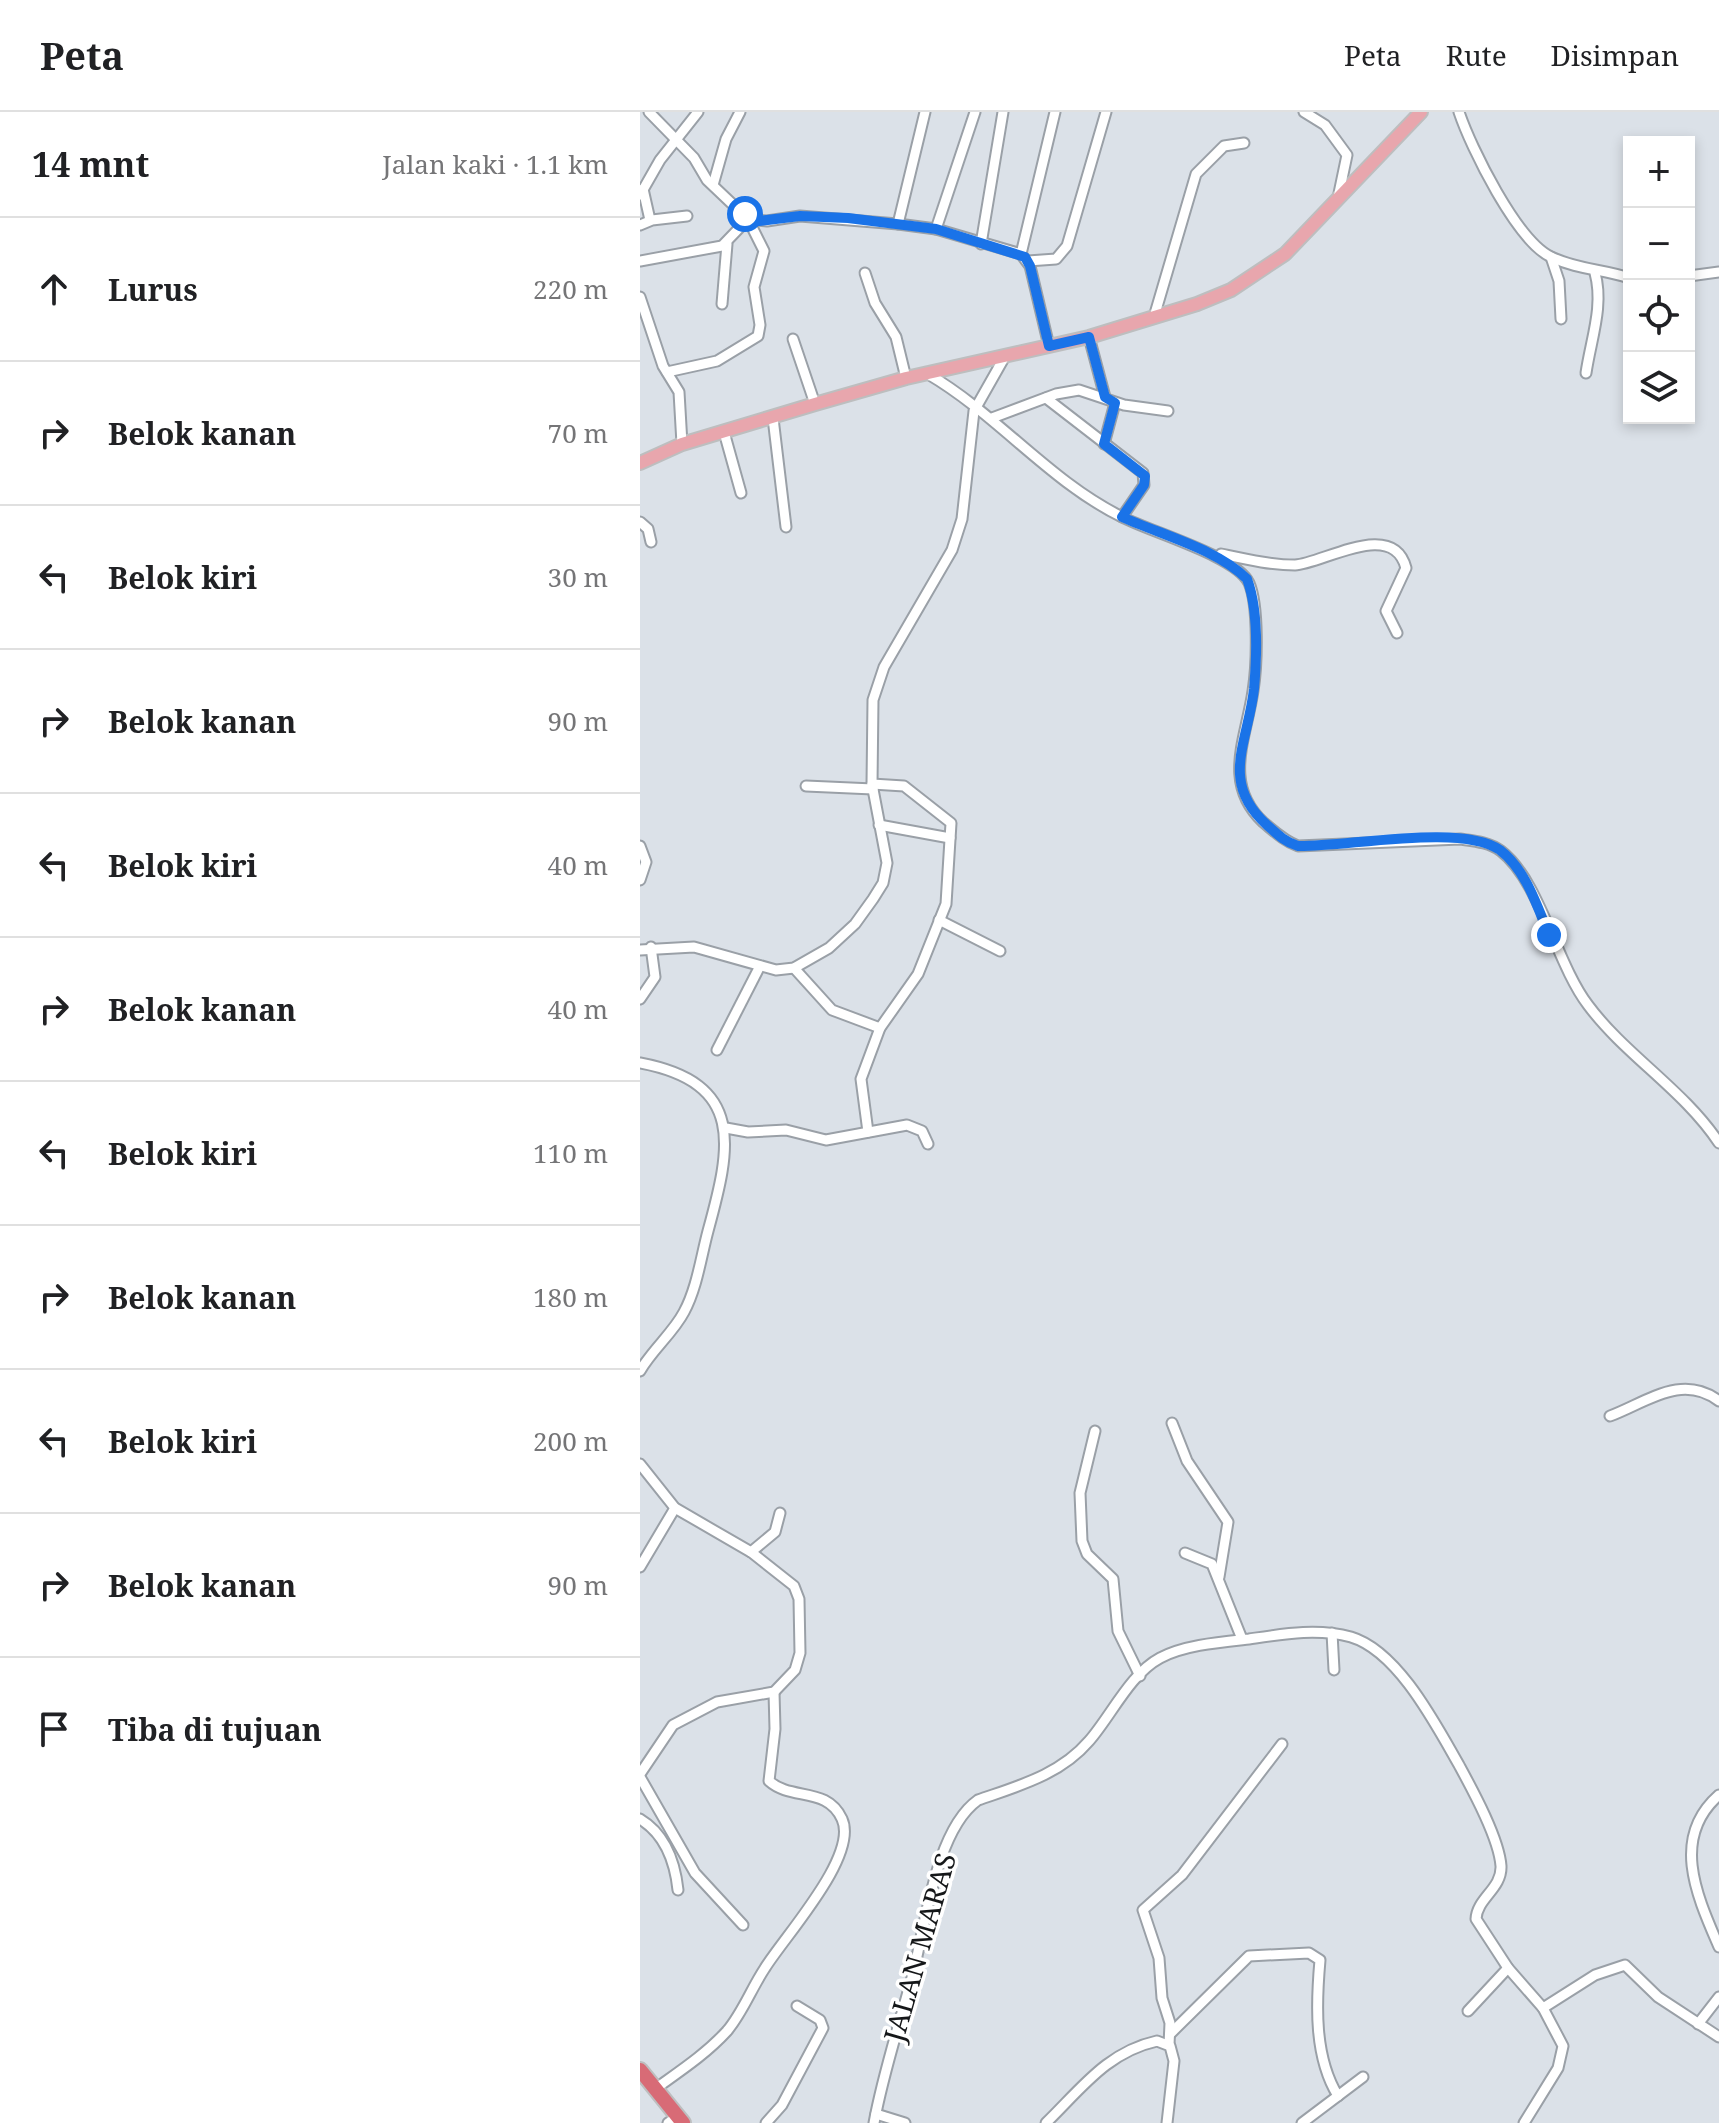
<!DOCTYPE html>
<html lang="id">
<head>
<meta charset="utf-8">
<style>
  :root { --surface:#fff; --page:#f6f6f6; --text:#202124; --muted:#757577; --line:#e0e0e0 }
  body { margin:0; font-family:"Noto Serif",serif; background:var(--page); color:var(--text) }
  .controls { position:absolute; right:24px; top:24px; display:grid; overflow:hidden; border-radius:0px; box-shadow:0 4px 12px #0003 }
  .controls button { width:72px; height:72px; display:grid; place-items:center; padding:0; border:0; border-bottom:2px solid var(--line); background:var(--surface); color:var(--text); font:40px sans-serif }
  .stop { position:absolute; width:24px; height:24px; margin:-18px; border:6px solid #1a73e8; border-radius:50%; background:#fff }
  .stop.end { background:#1a73e8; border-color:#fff; box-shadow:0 2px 8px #0008 }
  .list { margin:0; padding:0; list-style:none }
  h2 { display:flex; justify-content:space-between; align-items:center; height:104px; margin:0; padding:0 32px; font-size:34px }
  h2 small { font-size:26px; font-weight:400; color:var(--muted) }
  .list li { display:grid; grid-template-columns:52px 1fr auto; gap:24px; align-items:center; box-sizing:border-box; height:144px; padding:0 32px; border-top:2px solid var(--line) }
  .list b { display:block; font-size:30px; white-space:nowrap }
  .list em { font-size:26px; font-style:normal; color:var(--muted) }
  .icon { flex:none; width:44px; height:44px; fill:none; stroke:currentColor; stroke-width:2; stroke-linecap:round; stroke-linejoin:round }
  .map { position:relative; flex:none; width:1079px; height:2011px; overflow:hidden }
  header { display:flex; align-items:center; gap:48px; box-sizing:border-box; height:112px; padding:0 40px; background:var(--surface); border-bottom:2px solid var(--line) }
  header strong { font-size:38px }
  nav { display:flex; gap:44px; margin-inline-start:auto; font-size:28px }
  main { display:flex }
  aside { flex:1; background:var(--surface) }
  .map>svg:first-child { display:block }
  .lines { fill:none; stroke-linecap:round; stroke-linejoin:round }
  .minor-casing { stroke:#9aa0a7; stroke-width:13 }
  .major-casing { stroke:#bdbebf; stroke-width:16 }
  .highway-casing { stroke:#bdbebf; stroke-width:18 }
  .minor { stroke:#fff; stroke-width:9 }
  .major { stroke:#e8a6ad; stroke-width:12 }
  .highway { stroke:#d86b76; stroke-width:14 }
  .route { stroke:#1a73e8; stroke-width:10 }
  .labels { text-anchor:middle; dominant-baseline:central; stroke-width:7; stroke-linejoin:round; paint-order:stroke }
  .street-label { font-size:28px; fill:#151719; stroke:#fff }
</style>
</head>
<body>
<header>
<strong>Peta</strong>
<nav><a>Peta</a><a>Rute</a><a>Disimpan</a></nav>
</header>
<main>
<aside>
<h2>14 mnt<small>Jalan kaki · 1.1 km</small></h2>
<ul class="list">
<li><svg class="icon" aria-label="ahead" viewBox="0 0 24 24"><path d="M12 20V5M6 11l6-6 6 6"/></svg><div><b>Lurus</b></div><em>220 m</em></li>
<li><svg class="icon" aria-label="right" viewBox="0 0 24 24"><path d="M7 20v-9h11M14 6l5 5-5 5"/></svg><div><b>Belok kanan</b></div><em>70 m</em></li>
<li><svg class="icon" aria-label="left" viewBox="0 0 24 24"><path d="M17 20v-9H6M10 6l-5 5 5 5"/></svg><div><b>Belok kiri</b></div><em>30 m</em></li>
<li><svg class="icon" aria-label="right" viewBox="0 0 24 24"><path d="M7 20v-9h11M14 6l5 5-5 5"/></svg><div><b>Belok kanan</b></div><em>90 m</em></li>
<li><svg class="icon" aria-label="left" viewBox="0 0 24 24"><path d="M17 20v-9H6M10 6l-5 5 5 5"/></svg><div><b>Belok kiri</b></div><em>40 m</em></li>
<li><svg class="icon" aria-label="right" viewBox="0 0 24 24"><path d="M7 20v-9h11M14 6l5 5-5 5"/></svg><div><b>Belok kanan</b></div><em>40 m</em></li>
<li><svg class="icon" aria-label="left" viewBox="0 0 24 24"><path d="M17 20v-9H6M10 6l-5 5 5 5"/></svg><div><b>Belok kiri</b></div><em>110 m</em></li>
<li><svg class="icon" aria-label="right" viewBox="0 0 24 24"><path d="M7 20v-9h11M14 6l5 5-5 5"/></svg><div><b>Belok kanan</b></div><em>180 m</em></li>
<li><svg class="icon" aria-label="left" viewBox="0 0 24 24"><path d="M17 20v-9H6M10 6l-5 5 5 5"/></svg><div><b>Belok kiri</b></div><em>200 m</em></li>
<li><svg class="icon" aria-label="right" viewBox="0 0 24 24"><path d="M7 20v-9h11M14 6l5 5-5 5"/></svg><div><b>Belok kanan</b></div><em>90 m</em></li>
<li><svg class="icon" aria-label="arrive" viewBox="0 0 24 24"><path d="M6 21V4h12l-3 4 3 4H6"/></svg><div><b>Tiba di tujuan</b></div></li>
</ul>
</aside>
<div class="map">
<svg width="1079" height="2011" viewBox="0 0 1079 2011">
  <rect width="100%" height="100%" fill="#dbe1e8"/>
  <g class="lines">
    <defs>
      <g id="minor">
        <polyline points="664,0 685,13 707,43 698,86"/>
        <path d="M819,0C831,36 877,129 911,145C939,158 963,157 989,166"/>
        <polyline points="73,73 86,27 100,0"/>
        <polyline points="3,77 10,108"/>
        <polyline points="0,83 20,48 58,0"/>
        <polyline points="108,107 127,109 160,104 258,112 296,117 381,142 390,154 409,234"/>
        <polyline points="258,112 285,0"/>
        <polyline points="0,113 12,108 47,104"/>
        <polyline points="296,117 335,0"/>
        <polyline points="341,132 363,0"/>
        <polyline points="381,142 415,0"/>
        <polyline points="911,145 919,169 921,207"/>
        <polyline points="0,149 82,134 108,107 67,68 54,46 9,0"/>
        <polyline points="388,149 416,147 427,134 466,0"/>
        <polyline points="225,161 235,191 256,225 266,266"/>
        <polyline points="1049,164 1079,160"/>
        <polyline points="0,185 23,254 39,280 42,332"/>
        <polyline points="82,192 87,132"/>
        <polyline points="514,205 556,62 584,34 604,31"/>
        <polyline points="449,225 465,285"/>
        <polyline points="153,227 175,292"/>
        <polyline points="27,260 77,249 118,224 120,213 114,175 124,139 108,107"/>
        <path d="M946,261C951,227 964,194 955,161"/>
        <path d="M288,262C358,303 409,369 482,405C513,421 596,444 609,471C619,494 617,554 613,579C606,627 582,671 623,710C634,719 644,729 658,734L820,727C834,729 849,730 861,739C900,769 916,851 948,893C985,943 1044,978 1079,1031"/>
        <polyline points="406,286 503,361 504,373 482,405"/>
        <polyline points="133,306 146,415"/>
        <polyline points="352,306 416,282 439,278 484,293 528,299"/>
        <polyline points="84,320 101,381"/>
        <polyline points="464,332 475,291"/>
        <polyline points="0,410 8,417 11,430"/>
        <path d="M581,442C605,447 631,453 655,453C682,452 753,406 766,456L746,499L757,521"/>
        <polyline points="166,674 233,677"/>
        <polyline points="239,713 310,726"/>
        <polyline points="0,734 6,750 0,768"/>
        <polyline points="299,808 360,839"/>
        <polyline points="0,838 54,835 136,858 154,856 189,836 215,812 233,787 243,771 247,751 232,672 233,588 244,555 312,438 322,407 334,299 364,246"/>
        <polyline points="154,856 192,898 240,916"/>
        <polyline points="0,887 15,865 11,835"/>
        <polyline points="77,938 120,854"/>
        <path d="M0,951C106,971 91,1035 68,1119C61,1145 57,1176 44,1200C33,1221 12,1238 0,1259"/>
        <polyline points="86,1016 108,1020 146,1018 186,1028 267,1013 282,1019 288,1032"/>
        <polyline points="228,1020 221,967 240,916 278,862 306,792 311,711 264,674 232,672"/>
        <path d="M970,1304C1007,1290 1042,1261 1079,1289"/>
        <polyline points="532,1311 547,1349 588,1410 579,1465"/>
        <polyline points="455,1319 440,1381 442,1429 447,1442 473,1467 478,1519 500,1564"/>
        <polyline points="0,1352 35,1396 111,1440 154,1474 159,1487 160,1541 155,1558 134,1580 77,1590 33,1613 0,1662"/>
        <polyline points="111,1440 135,1420 140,1401"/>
        <polyline points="545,1441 572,1452 602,1527"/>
        <polyline points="0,1455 35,1396"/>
        <polyline points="692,1521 694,1558"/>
        <polyline points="0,1665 55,1761 103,1813"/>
        <path d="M1079,1683C1030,1726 1057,1784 1079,1835"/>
        <path d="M0,1707C25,1722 35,1750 38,1778"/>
        <polyline points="903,1896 955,1863 985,1853 1018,1885 1079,1925"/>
        <polyline points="828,1899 868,1856"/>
        <polyline points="1058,1912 1079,1885"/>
        <path d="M530,1922L609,1844L669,1841L680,1848C676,1893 674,1945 698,1984"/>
        <polyline points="529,1933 530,1911 522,1886 519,1846 503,1798 542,1763 642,1632"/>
        <path d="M15,1977C40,1959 66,1942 87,1919C103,1900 111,1877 125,1856C144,1825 219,1744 202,1707C187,1674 151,1689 129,1669L135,1617L134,1580"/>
        <polyline points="236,2002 265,2011"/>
        <polyline points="28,2011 31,2009"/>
        <polyline points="126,2011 142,1993 183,1916 180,1908 157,1894"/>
        <path d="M234,2011C243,1962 258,1917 271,1869C285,1820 294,1719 338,1688C378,1674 420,1663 449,1629C471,1604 490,1562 520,1546C544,1533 581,1530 609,1527C643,1522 677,1516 711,1525C758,1539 796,1613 819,1653C832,1677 859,1726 861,1754C862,1777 837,1786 836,1807L868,1856L903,1896L923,1934L918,1956L884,2011"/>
        <path d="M406,2011C441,1977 467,1940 517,1929L530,1934L534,1949L527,2011"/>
        <polyline points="662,2011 723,1965"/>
      </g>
      <polyline id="major" points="0,351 42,332 175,292 266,266 449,225 557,192 591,178 645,142 781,0"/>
      <polyline id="highway" points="0,1958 43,2011"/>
    </defs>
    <use href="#minor" class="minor-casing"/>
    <use href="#major" class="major-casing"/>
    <use href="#highway" class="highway-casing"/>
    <use href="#minor" class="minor"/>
    <use href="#major" class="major"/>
    <use href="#highway" class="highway"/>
  </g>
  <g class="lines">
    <path class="route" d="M105,102L119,109L160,104L208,106L296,117L385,145L390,154L409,234L449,225L465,285L475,291L464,332L505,364L504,373L482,405C522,423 579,438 607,467C619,499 617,543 614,577C608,631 579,670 627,713C637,722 645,730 658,734C706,735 822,711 860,738C886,758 897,794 909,823"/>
  </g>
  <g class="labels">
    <g class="street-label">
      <text transform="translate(279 1835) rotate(-74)">JALAN MARAS</text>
    </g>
  </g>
</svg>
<div class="controls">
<button>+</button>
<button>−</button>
<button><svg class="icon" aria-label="locate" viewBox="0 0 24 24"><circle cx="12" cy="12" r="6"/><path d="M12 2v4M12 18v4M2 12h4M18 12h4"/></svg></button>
<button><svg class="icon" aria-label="layers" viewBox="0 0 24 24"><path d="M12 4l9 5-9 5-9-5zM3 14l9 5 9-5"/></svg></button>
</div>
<div class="stop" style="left:105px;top:102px"></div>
<div class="stop end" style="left:909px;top:823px"></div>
</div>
</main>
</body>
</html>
